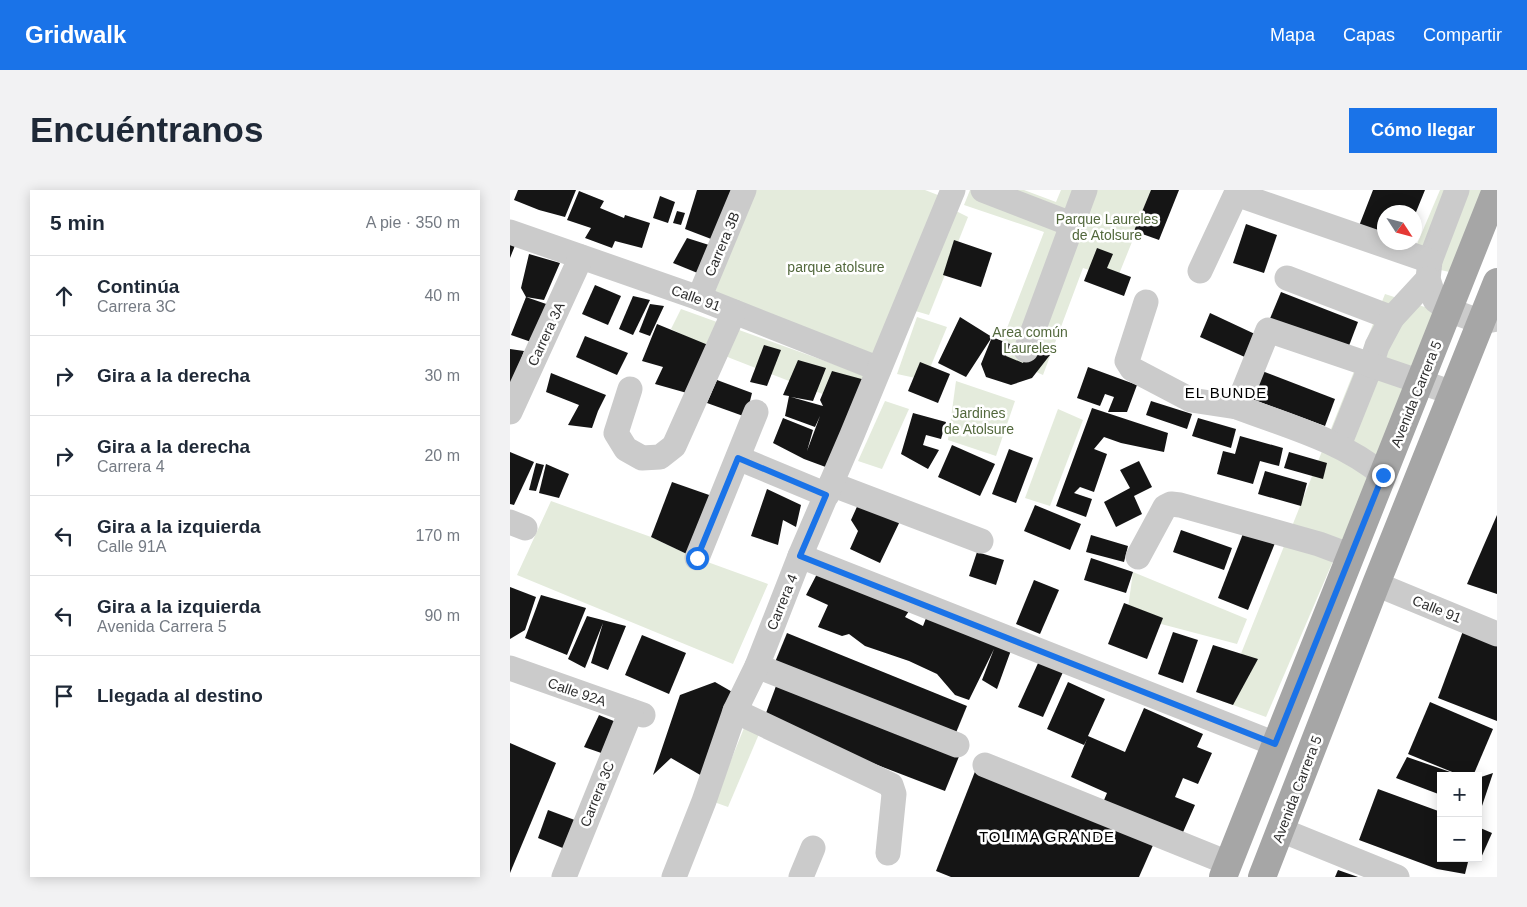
<!DOCTYPE html>
<html lang="es">
<head>
<meta charset="utf-8">
<style>
  :root { --surface:#fff; --page:#f2f2f3; --text:#1f2937; --muted:#747a83; --line:#e0e1e3; --accent:#1a73e8 }
  body { margin:0; font-family:Helvetica,sans-serif; background:var(--page); color:var(--text) }
  .controls { position:absolute; right:15px; bottom:15px; display:grid; overflow:hidden; border-radius:0px; box-shadow:0 2px 12px #0003 }
  .controls button { width:45px; height:45px; display:grid; place-items:center; padding:0; border:0; border-bottom:1px solid var(--line); background:var(--surface); color:var(--text); font:25px sans-serif }
  .compass { position:absolute; left:867px; top:15px; width:45px; height:45px; border-radius:50%; background:var(--surface); box-shadow:0 2px 12px #0003; rotate:126deg }
  .stop { position:absolute; width:15px; height:15px; margin:-11px; border:4px solid #1a73e8; border-radius:50%; background:#fff }
  .stop.end { background:#1a73e8; border-color:#fff; box-shadow:0 1px 5px #0008 }
  .list { margin:0; padding:0; list-style:none }
  h2 { display:flex; justify-content:space-between; align-items:center; height:65px; margin:0; padding:0 20px; font-size:21px }
  h2 small { font-size:16px; font-weight:400; color:var(--muted) }
  .list li { display:grid; grid-template-columns:32px 1fr auto; gap:15px; align-items:center; box-sizing:border-box; height:80px; padding:0 20px; border-top:1px solid var(--line) }
  .list b { display:block; font-size:19px; white-space:nowrap }
  .list p { margin:0; font-size:16px; white-space:nowrap; color:var(--muted) }
  .list em { font-size:16px; font-style:normal; color:var(--muted) }
  .icon { flex:none; width:28px; height:28px; fill:none; stroke:currentColor; stroke-width:2; stroke-linecap:round; stroke-linejoin:round }
  .map { position:relative; flex:none; width:987px; height:687px; overflow:hidden; border-radius:0px }
  header { display:flex; align-items:center; gap:30px; box-sizing:border-box; height:70px; padding:0 25px; background:var(--accent); color:#fff }
  header strong { font-size:24px }
  nav { display:flex; gap:28px; margin-inline-start:auto; font-size:18px }
  .intro { display:flex; align-items:center; justify-content:space-between; box-sizing:border-box; height:120px; padding:0 30px }
  h1 { margin:0; font-size:35px }
  .button { padding:12px 22px; border-radius:0px; background:var(--accent); color:#fff; font-size:18px; font-weight:700 }
  main { display:flex; gap:30px; padding:0 30px }
  aside { flex:1; background:var(--surface); border-radius:0px; box-shadow:0 2px 12px #0003 }
  .map>svg:first-child { display:block }
  .green { fill:#e4ebdc }
  .building { fill:#151515 }
  .lines { fill:none; stroke-linecap:round; stroke-linejoin:round }
  .minor { stroke:#cbcbcb; stroke-width:25 }
  .major { stroke:#a6a6a6; stroke-width:28 }
  .route { stroke:#1a73e8; stroke-width:6 }
  .labels { text-anchor:middle; dominant-baseline:central; stroke-width:5; stroke-linejoin:round; paint-order:stroke }
  .park-label { font-size:14px; fill:#52683c; stroke:#fff }
  .street-label { font-size:14px; fill:#2e2e2e; stroke:#fff }
  .neighbourhood-label { font-size:15px; letter-spacing:1px; fill:#000; stroke:#fff }
</style>
</head>
<body>
<header>
<strong>Gridwalk</strong>
<nav><a>Mapa</a><a>Capas</a><a>Compartir</a></nav>
</header>
<div class="intro"><h1>Encuéntranos</h1><a class="button">Cómo llegar</a></div>
<main>
<aside>
<h2>5 min<small>A pie · 350 m</small></h2>
<ul class="list">
<li><svg class="icon" aria-label="ahead" viewBox="0 0 24 24"><path d="M12 20V5M6 11l6-6 6 6"/></svg><div><b>Continúa</b><p>Carrera 3C</p></div><em>40 m</em></li>
<li><svg class="icon" aria-label="right" viewBox="0 0 24 24"><path d="M7 20v-9h11M14 6l5 5-5 5"/></svg><div><b>Gira a la derecha</b></div><em>30 m</em></li>
<li><svg class="icon" aria-label="right" viewBox="0 0 24 24"><path d="M7 20v-9h11M14 6l5 5-5 5"/></svg><div><b>Gira a la derecha</b><p>Carrera 4</p></div><em>20 m</em></li>
<li><svg class="icon" aria-label="left" viewBox="0 0 24 24"><path d="M17 20v-9H6M10 6l-5 5 5 5"/></svg><div><b>Gira a la izquierda</b><p>Calle 91A</p></div><em>170 m</em></li>
<li><svg class="icon" aria-label="left" viewBox="0 0 24 24"><path d="M17 20v-9H6M10 6l-5 5 5 5"/></svg><div><b>Gira a la izquierda</b><p>Avenida Carrera 5</p></div><em>90 m</em></li>
<li><svg class="icon" aria-label="arrive" viewBox="0 0 24 24"><path d="M6 21V4h12l-3 4 3 4H6"/></svg><div><b>Llegada al destino</b></div></li>
</ul>
</aside>
<div class="map">
<svg width="987" height="687" viewBox="0 0 987 687">
  <rect width="100%" height="100%" fill="#fff"/>
  <g class="green">
    <polygon points="236,0 415,0 438,9 368,176 191,107"/>
    <polygon points="460,0 514,0 546,12 551,0 643,0 607,89 573,78 533,185 487,164 534,42 454,15"/>
    <polygon points="930,0 975,0 944,83 899,73"/>
    <polygon points="446,21 458,27 419,125 402,120"/>
    <polygon points="875,104 930,122 756,527 712,511"/>
    <polygon points="171,119 365,189 341,215 220,168 161,139"/>
    <polygon points="407,127 437,137 415,190 387,184"/>
    <polygon points="446,191 505,211 486,266 438,250"/>
    <polygon points="375,211 399,219 372,279 348,271"/>
    <polygon points="548,219 573,230 540,316 515,308"/>
    <polygon points="41,311 141,347 181,366 258,394 223,474 7,385"/>
    <polygon points="623,382 737,429 727,454 617,425"/>
    <polygon points="234,538 249,544 218,617 204,612"/>
  </g>
  <g class="building">
    <polygon points="8,0 66,0 55,27 29,20 4,10"/>
    <polygon points="187,0 227,0 209,52 175,39"/>
    <polygon points="641,0 669,0 649,50 624,41"/>
    <polygon points="863,0 915,0 904,27 904,22 874,22 874,46 849,36"/>
    <polygon points="69,1 94,11 90,18 114,28 115,25 140,33 132,58 105,51 102,58 75,48 81,38 57,30"/>
    <polygon points="150,6 165,12 158,33 143,28"/>
    <polygon points="167,21 175,23 171,35 163,33"/>
    <polygon points="736,34 767,45 754,83 723,73"/>
    <polygon points="177,48 199,55 190,84 163,73"/>
    <polygon points="0,50 6,53 0,68"/>
    <polygon points="444,50 482,63 471,97 433,85"/>
    <polygon points="587,58 603,64 597,78 621,87 614,106 574,91"/>
    <polygon points="19,64 50,73 34,110 16,107 42,116 27,154 1,145 16,107 11,98"/>
    <polygon points="85,95 111,106 98,135 72,124"/>
    <polygon points="771,102 848,132 837,161 759,131"/>
    <polygon points="123,106 140,110 123,145 109,139"/>
    <polygon points="140,114 154,116 140,146 129,142"/>
    <polygon points="700,123 747,145 737,168 690,147"/>
    <polygon points="450,127 482,147 500,154 496,166 513,173 519,157 540,165 522,188 501,195 476,187 471,174 482,147 456,187 428,173"/>
    <polygon points="147,134 203,157 184,205 145,194 153,177 132,171"/>
    <polygon points="75,146 118,163 107,185 66,167"/>
    <polygon points="254,155 271,160 257,196 240,192"/>
    <polygon points="0,159 14,161 2,195 0,194"/>
    <polygon points="288,170 316,178 303,211 281,207 313,216 310,210 322,181 359,191 321,279 294,269 263,253 273,228 303,240 297,261 310,226 305,237 275,226 279,206 273,205"/>
    <polygon points="410,172 440,184 428,213 398,201"/>
    <polygon points="578,177 627,195 617,222 598,222 604,207 595,204 590,216 567,208"/>
    <polygon points="752,181 825,209 815,236 742,209"/>
    <polygon points="41,183 96,205 88,221 82,238 58,235 69,215 36,202"/>
    <polygon points="207,190 242,203 236,227 197,213"/>
    <polygon points="641,211 682,224 677,239 636,225"/>
    <polygon points="582,218 658,243 654,262 611,253 594,247 584,259 597,264 584,302 570,297 564,303 582,309 576,327 546,316"/>
    <polygon points="403,223 436,232 431,249 416,245 413,255 429,260 418,279 391,264"/>
    <polygon points="688,228 726,239 721,258 682,246"/>
    <polygon points="730,246 773,258 769,276 750,271 743,294 707,284 713,261 725,264"/>
    <polygon points="442,255 485,274 470,306 428,287"/>
    <polygon points="499,259 523,268 506,313 482,304"/>
    <polygon points="0,262 24,272 4,315 0,314"/>
    <polygon points="779,262 817,273 813,289 774,278"/>
    <polygon points="629,271 642,297 624,306 632,324 606,337 594,312 620,298 610,280"/>
    <polygon points="26,273 34,275 26,301 19,300"/>
    <polygon points="36,274 59,284 49,308 29,303"/>
    <polygon points="755,281 797,293 791,316 748,304"/>
    <polygon points="162,292 202,306 181,366 141,347"/>
    <polygon points="257,299 291,315 286,337 273,330 268,355 241,346"/>
    <polygon points="350,310 391,329 370,373 340,359 348,341 341,330"/>
    <polygon points="525,315 571,334 560,360 514,341"/>
    <polygon points="987,325 987,404 957,394"/>
    <polygon points="671,340 722,358 714,380 663,362"/>
    <polygon points="734,341 765,353 738,420 708,408"/>
    <polygon points="581,345 618,356 614,372 576,362"/>
    <polygon points="467,362 494,370 486,395 459,386"/>
    <polygon points="581,368 623,382 616,403 574,390"/>
    <polygon points="308,382 403,415 395,427 413,436 418,423 504,452 487,499 472,490 484,459 459,510 445,505 427,484 399,471 355,456 339,444 332,446 308,437 318,415 296,405"/>
    <polygon points="524,390 549,400 530,444 506,434"/>
    <polygon points="0,397 26,407 15,440 0,449"/>
    <polygon points="31,405 76,418 57,465 15,448"/>
    <polygon points="614,413 653,428 637,469 598,454"/>
    <polygon points="77,426 116,436 98,480 81,473 93,433 75,478 58,469"/>
    <polygon points="953,441 987,454 987,531 928,508"/>
    <polygon points="663,442 688,450 673,493 648,484"/>
    <polygon points="277,443 457,516 443,550 263,477"/>
    <polygon points="132,445 176,463 159,504 115,485"/>
    <polygon points="703,455 748,469 723,515 686,502"/>
    <polygon points="529,471 553,482 533,527 508,517"/>
    <polygon points="269,488 450,564 435,601 253,531"/>
    <polygon points="205,492 231,507 192,586 161,568 143,585 170,505"/>
    <polygon points="558,492 595,509 578,546 615,562 634,518 693,544 687,557 702,563 688,594 673,588 665,607 685,615 670,649 592,615 597,603 561,587 577,549 574,555 537,539"/>
    <polygon points="920,512 983,539 963,586 952,586 898,564"/>
    <polygon points="89,525 111,534 100,566 74,557"/>
    <polygon points="0,553 46,573 0,683"/>
    <polygon points="897,567 949,585 949,586 931,586 931,605 886,588"/>
    <polygon points="466,579 644,653 629,687 441,687 426,681"/>
    <polygon points="983,583 971,619 968,619 968,588"/>
    <polygon points="868,599 931,622 931,668 959,668 955,684 927,679 849,650"/>
    <polygon points="38,620 70,632 60,661 28,648"/>
    <polygon points="968,637 982,643 970,670 968,670"/>
    <polygon points="828,680 848,687 825,687"/>
  </g>
  <g class="lines">
    <g class="minor">
      <polyline points="473,0 561,34"/>
      <polyline points="947,0 920,71 918,89 925,110 939,120 971,132 987,129"/>
      <polyline points="0,42 189,108 369,179"/>
      <polyline points="690,81 726,4 920,71"/>
      <polyline points="777,88 882,128"/>
      <polyline points="189,108 234,0"/>
      <polyline points="636,112 617,171 622,179 681,210 727,217"/>
      <polyline points="516,160 575,0"/>
      <polyline points="120,199 106,243 116,259 132,268 150,267 164,256 224,122"/>
      <polyline points="0,222 71,67"/>
      <polyline points="829,255 861,175 867,156 882,128 918,89"/>
      <polyline points="228,268 317,305"/>
      <path d="M873,285C831,250 777,236 727,217L758,140L943,203"/>
      <polyline points="321,294 471,351"/>
      <polyline points="0,332 15,338"/>
      <polyline points="290,366 765,554"/>
      <polyline points="628,367 655,317 661,314 670,315 809,354 841,366"/>
      <polyline points="187,368 246,222"/>
      <polyline points="866,394 987,444"/>
      <polyline points="247,476 447,555"/>
      <polyline points="0,478 133,525"/>
      <polyline points="225,521 381,595 384,604 378,663"/>
      <polyline points="475,575 718,673"/>
      <polyline points="771,640 887,687"/>
      <polyline points="54,687 121,521"/>
      <polyline points="164,687 194,611 225,521 247,476 290,366 342,245 443,0"/>
      <polyline points="291,687 303,658"/>
    </g>
    <g class="major">
      <polyline points="713,687 986,0"/>
      <polyline points="752,687 866,394 987,92"/>
    </g>
  </g>
  <g class="lines">
    <polyline class="route" points="187,368 228,268 316,305 290,366 765,554 873,285"/>
  </g>
  <g class="labels">
    <g class="park-label">
      <text x="597" y="29">Parque Laureles<tspan x="597" dy="16">de Atolsure</tspan></text>
      <text x="326" y="77">parque atolsure</text>
      <text x="520" y="142">Area común<tspan x="520" dy="16">Laureles</tspan></text>
      <text x="469" y="223">Jardines<tspan x="469" dy="16">de Atolsure</tspan></text>
    </g>
    <g class="street-label">
      <text transform="translate(212 54) rotate(-67)">Carrera 3B</text>
      <text transform="translate(186 108) rotate(20)">Calle 91</text>
      <text transform="translate(36 144) rotate(-65)">Carrera 3A</text>
      <text transform="translate(906 204) rotate(-68)">Avenida Carrera 5</text>
      <text transform="translate(272 412) rotate(-68)">Carrera 4</text>
      <text transform="translate(927 419) rotate(22)">Calle 91</text>
      <text transform="translate(67 502) rotate(19)">Calle 92A</text>
      <text transform="translate(787 599) rotate(-69)">Avenida Carrera 5</text>
      <text transform="translate(87 604) rotate(-68)">Carrera 3C</text>
    </g>
    <g class="neighbourhood-label">
      <text x="716" y="202">EL BUNDE</text>
      <text x="537" y="646">TOLIMA GRANDE</text>
    </g>
  </g>
</svg>
<div class="controls">
<button>+</button>
<button>−</button>
</div>
<svg class="compass" viewBox="-18 -18 36 36"><path d="M0-13l5 13h-10z" fill="#e53935"/><path d="M0 13l5-13h-10z" fill="#747a83"/></svg>
<div class="stop" style="left:187px;top:368px"></div>
<div class="stop end" style="left:873px;top:285px"></div>
</div>
</main>
</body>
</html>
